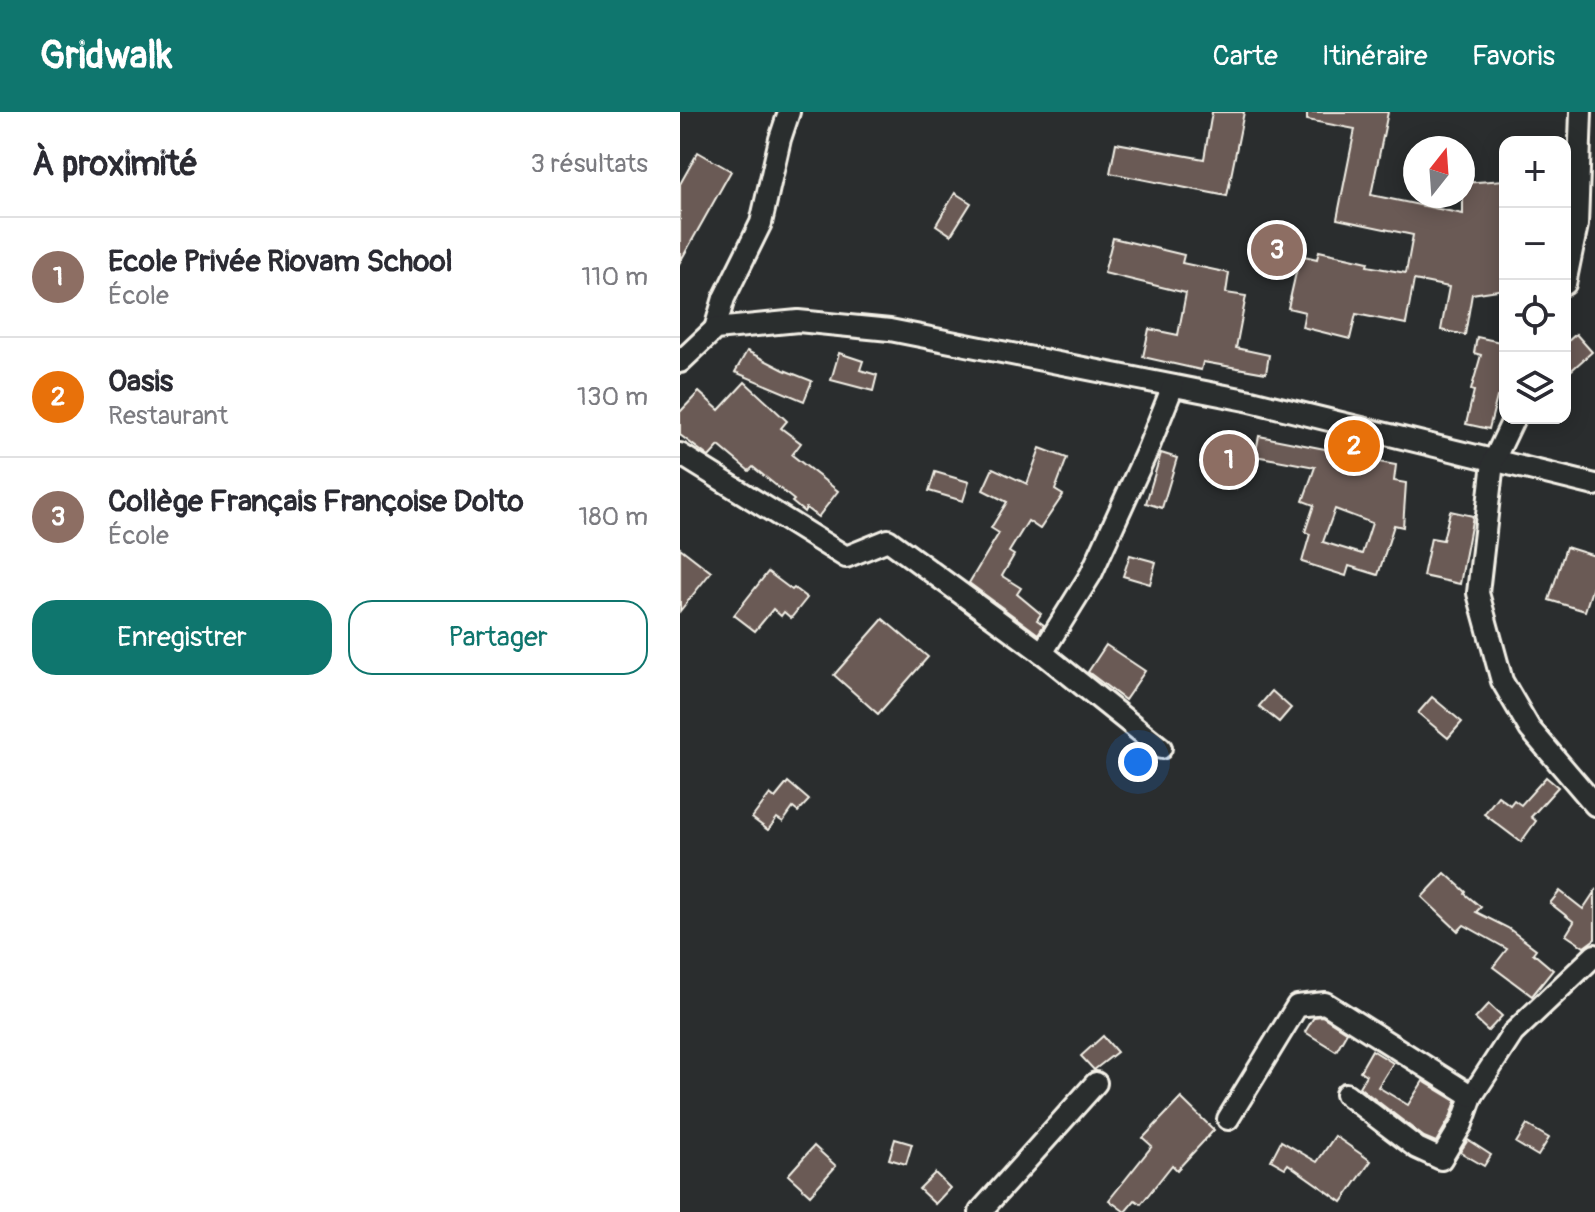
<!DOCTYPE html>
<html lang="fr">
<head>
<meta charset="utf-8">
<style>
  :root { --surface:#fff; --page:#f2f2f3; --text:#2b2b33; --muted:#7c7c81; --line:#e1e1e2; --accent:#0f766e }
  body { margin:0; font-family:Pangolin,sans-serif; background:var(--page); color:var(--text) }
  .controls { position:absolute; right:24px; top:24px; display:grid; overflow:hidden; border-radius:16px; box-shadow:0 4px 20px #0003 }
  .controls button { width:72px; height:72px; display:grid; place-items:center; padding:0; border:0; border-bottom:2px solid var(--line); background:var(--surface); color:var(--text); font:40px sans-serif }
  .compass { position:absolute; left:723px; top:24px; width:72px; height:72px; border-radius:50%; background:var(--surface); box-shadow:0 4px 20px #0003; rotate:17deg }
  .you { position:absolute; left:458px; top:650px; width:28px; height:28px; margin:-20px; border:6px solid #fff; border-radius:50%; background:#1a73e8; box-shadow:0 0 0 12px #1a73e833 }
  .badge { display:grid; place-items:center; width:52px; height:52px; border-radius:50%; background:var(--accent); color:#fff; font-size:26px; font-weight:700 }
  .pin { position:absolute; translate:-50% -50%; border:4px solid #fff; box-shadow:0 2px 8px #0006 }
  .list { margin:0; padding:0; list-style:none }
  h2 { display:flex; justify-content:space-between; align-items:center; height:104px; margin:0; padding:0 32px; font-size:34px }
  h2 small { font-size:26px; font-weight:400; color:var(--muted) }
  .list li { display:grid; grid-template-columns:52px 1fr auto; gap:24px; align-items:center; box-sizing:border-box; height:120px; padding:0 32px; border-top:2px solid var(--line) }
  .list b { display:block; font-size:30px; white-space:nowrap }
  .list p { margin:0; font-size:26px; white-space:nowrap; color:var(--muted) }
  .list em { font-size:26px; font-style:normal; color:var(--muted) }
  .actions { display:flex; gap:16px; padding:24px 32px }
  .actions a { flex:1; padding:18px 0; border:2px solid var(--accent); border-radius:24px; text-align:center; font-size:28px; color:var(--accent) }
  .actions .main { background:var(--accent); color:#fff }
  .icon { flex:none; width:44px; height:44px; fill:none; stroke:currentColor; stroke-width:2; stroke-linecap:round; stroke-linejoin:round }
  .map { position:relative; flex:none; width:915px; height:1100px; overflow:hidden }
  header { display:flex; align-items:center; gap:48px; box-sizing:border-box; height:112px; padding:0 40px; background:var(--accent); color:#fff }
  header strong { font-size:38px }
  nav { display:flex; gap:44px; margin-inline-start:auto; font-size:28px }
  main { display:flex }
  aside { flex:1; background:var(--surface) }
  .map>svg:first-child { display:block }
  .building { fill:#6b5a54; stroke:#f4f1e8; stroke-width:2; fill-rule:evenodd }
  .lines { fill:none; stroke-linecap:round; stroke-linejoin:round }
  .minor-casing { stroke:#f4f1e8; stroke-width:26 }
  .minor { stroke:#2a2d2e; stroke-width:20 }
</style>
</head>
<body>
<header>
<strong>Gridwalk</strong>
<nav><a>Carte</a><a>Itinéraire</a><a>Favoris</a></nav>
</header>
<main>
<aside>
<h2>À proximité<small>3 résultats</small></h2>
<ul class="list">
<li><span class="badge" style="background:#8d6e63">1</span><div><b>Ecole Privée Riovam School</b><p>École</p></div><em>110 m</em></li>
<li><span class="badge" style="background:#e8710a">2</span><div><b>Oasis</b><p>Restaurant</p></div><em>130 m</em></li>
<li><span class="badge" style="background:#8d6e63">3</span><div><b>Collège Français Françoise Dolto</b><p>École</p></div><em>180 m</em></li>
</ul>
<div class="actions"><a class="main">Enregistrer</a><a>Partager</a></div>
</aside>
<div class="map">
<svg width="915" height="1100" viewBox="0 0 915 1100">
  <rect width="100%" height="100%" fill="#2a2d2e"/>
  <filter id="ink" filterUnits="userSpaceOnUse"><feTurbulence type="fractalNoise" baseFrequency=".0125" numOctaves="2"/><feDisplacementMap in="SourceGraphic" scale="16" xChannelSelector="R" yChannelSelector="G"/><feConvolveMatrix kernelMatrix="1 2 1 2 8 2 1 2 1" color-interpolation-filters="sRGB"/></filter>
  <g filter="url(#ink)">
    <g class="building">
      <polygon points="532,0 564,0 547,84 430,61 436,31 524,47"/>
      <polygon points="627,0 708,0 691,83 783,102 783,71 825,68 825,177 792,182 785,223 761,218 769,175 734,168 726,212 676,202 670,227 622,215 625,200 608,196 620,143 637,147 639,139 688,150 687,154 726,161 733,123 657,107 675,17 627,8"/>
      <polygon points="18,40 51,59 0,150 0,72"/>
      <polygon points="275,81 291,91 271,123 256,113"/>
      <polygon points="433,126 504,143 502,151 549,161 546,181 566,184 556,236 589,243 586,261 523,250 521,258 463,245 469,217 498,223 506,181 424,161"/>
      <polygon points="896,222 912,240 885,264 885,232"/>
      <polygon points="797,225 825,231 825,288 817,285 809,317 786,312 794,279 791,278 801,243 794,241"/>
      <polygon points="67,239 104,258 132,269 124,289 55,260"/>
      <polygon points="159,241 183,249 180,258 197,263 193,279 151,268"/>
      <polygon points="65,270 107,309 101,316 121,331 112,343 158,379 138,405 126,396 124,400 112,390 114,388 73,355 69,359 39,334 29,345 0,323 0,300 19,280 39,298"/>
      <path d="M579,324L655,339L686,353L687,348L716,353L714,369L726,371L723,415L714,413L698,463L669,454L666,464L622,450L630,422L625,420L634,393L623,389L635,355L575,344ZM655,397L692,411L682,442L643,430Z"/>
      <polygon points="360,336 387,346 375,378 383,383 360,417 348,409 329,440 334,443 322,464 341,476 337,482 361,502 357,508 364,513 358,522 289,471 319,421 311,416 327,390 303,378 313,356 347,372"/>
      <polygon points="481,341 497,346 482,396 466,391"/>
      <polygon points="543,342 564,348 556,377 535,371"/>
      <polygon points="255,360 289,370 283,389 249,379"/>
      <polygon points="770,399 793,404 780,472 743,464 751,426 763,428"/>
      <polygon points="886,435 915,444 915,468 905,499 869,488"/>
      <polygon points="0,436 31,460 0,499"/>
      <polygon points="450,443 476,450 470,472 443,464"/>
      <polygon points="88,460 112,478 114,476 127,486 111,506 104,500 101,504 93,497 75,519 54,503"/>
      <polygon points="203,507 248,545 198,602 154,563"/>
      <polygon points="426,533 465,559 445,588 408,560"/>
      <polygon points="592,579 611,596 599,610 579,594"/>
      <polygon points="752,585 782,610 768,626 738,601"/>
      <polygon points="866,665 878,675 851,705 856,709 841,730 804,702 818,684 830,693 834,688 841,693"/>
      <polygon points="108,670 129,688 118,700 113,696 103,710 97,706 88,718 72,706 90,682 95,686"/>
      <polygon points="765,761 786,780 785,782 801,795 796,800 828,816 856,837 853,841 873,858 852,884 813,855 827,837 784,813 778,819 742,785"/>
      <polygon points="880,779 903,797 915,779 915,827 904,835 886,823 894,810 870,791"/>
      <polygon points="809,892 822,904 808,919 795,907"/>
      <polygon points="642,904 667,920 656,939 625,920 634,905"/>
      <polygon points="423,924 437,940 414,958 401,944"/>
      <polygon points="692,938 713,951 698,975 728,993 743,969 776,989 770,1006 756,1030 744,1025 679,975 686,963 680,959"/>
      <polygon points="501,986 534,1018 497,1058 492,1053 461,1092 455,1088 445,1100 429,1088 472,1034 463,1026"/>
      <polygon points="847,1013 869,1026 858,1044 836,1031"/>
      <polygon points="655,1024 691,1049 662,1090 608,1052 605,1056 591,1048 601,1029 637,1050"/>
      <polygon points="215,1027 232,1032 226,1052 209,1047"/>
      <polygon points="788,1028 811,1043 804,1054 780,1040"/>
      <polygon points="134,1034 156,1054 130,1083 108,1063"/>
      <polygon points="255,1061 270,1076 255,1092 239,1077"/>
    </g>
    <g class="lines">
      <defs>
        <g id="minor">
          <polyline points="885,172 897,113 901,0"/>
          <polyline points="35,217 44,186 81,111 100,27 109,0"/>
          <polyline points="0,250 35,217 118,209 210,218 571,289 915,373"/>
          <polyline points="834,306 813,350 798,481 822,569 850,617 915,693"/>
          <polyline points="0,342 166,445 208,428 365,543 481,636"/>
          <polyline points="362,541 411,462 467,339 493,274"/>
          <polyline points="666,982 737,1036 761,1047 782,1012 792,984 833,921 915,843"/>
          <polyline points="548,1007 617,894 645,891 792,984"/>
          <polyline points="300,1100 416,971"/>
        </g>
      </defs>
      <use href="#minor" class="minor-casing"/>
      <use href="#minor" class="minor"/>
    </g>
  </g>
</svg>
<div class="controls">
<button>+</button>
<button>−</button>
<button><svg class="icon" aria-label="locate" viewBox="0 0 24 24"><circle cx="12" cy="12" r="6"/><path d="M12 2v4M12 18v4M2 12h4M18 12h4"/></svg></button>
<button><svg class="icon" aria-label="layers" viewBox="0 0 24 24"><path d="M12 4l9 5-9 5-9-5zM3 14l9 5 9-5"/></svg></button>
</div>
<svg class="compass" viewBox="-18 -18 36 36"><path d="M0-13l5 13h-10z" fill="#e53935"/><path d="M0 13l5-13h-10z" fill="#7c7c81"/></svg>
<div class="you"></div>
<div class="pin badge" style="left:549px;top:348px;background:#8d6e63">1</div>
<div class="pin badge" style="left:674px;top:334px;background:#e8710a">2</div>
<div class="pin badge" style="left:597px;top:138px;background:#8d6e63">3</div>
</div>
</main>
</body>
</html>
